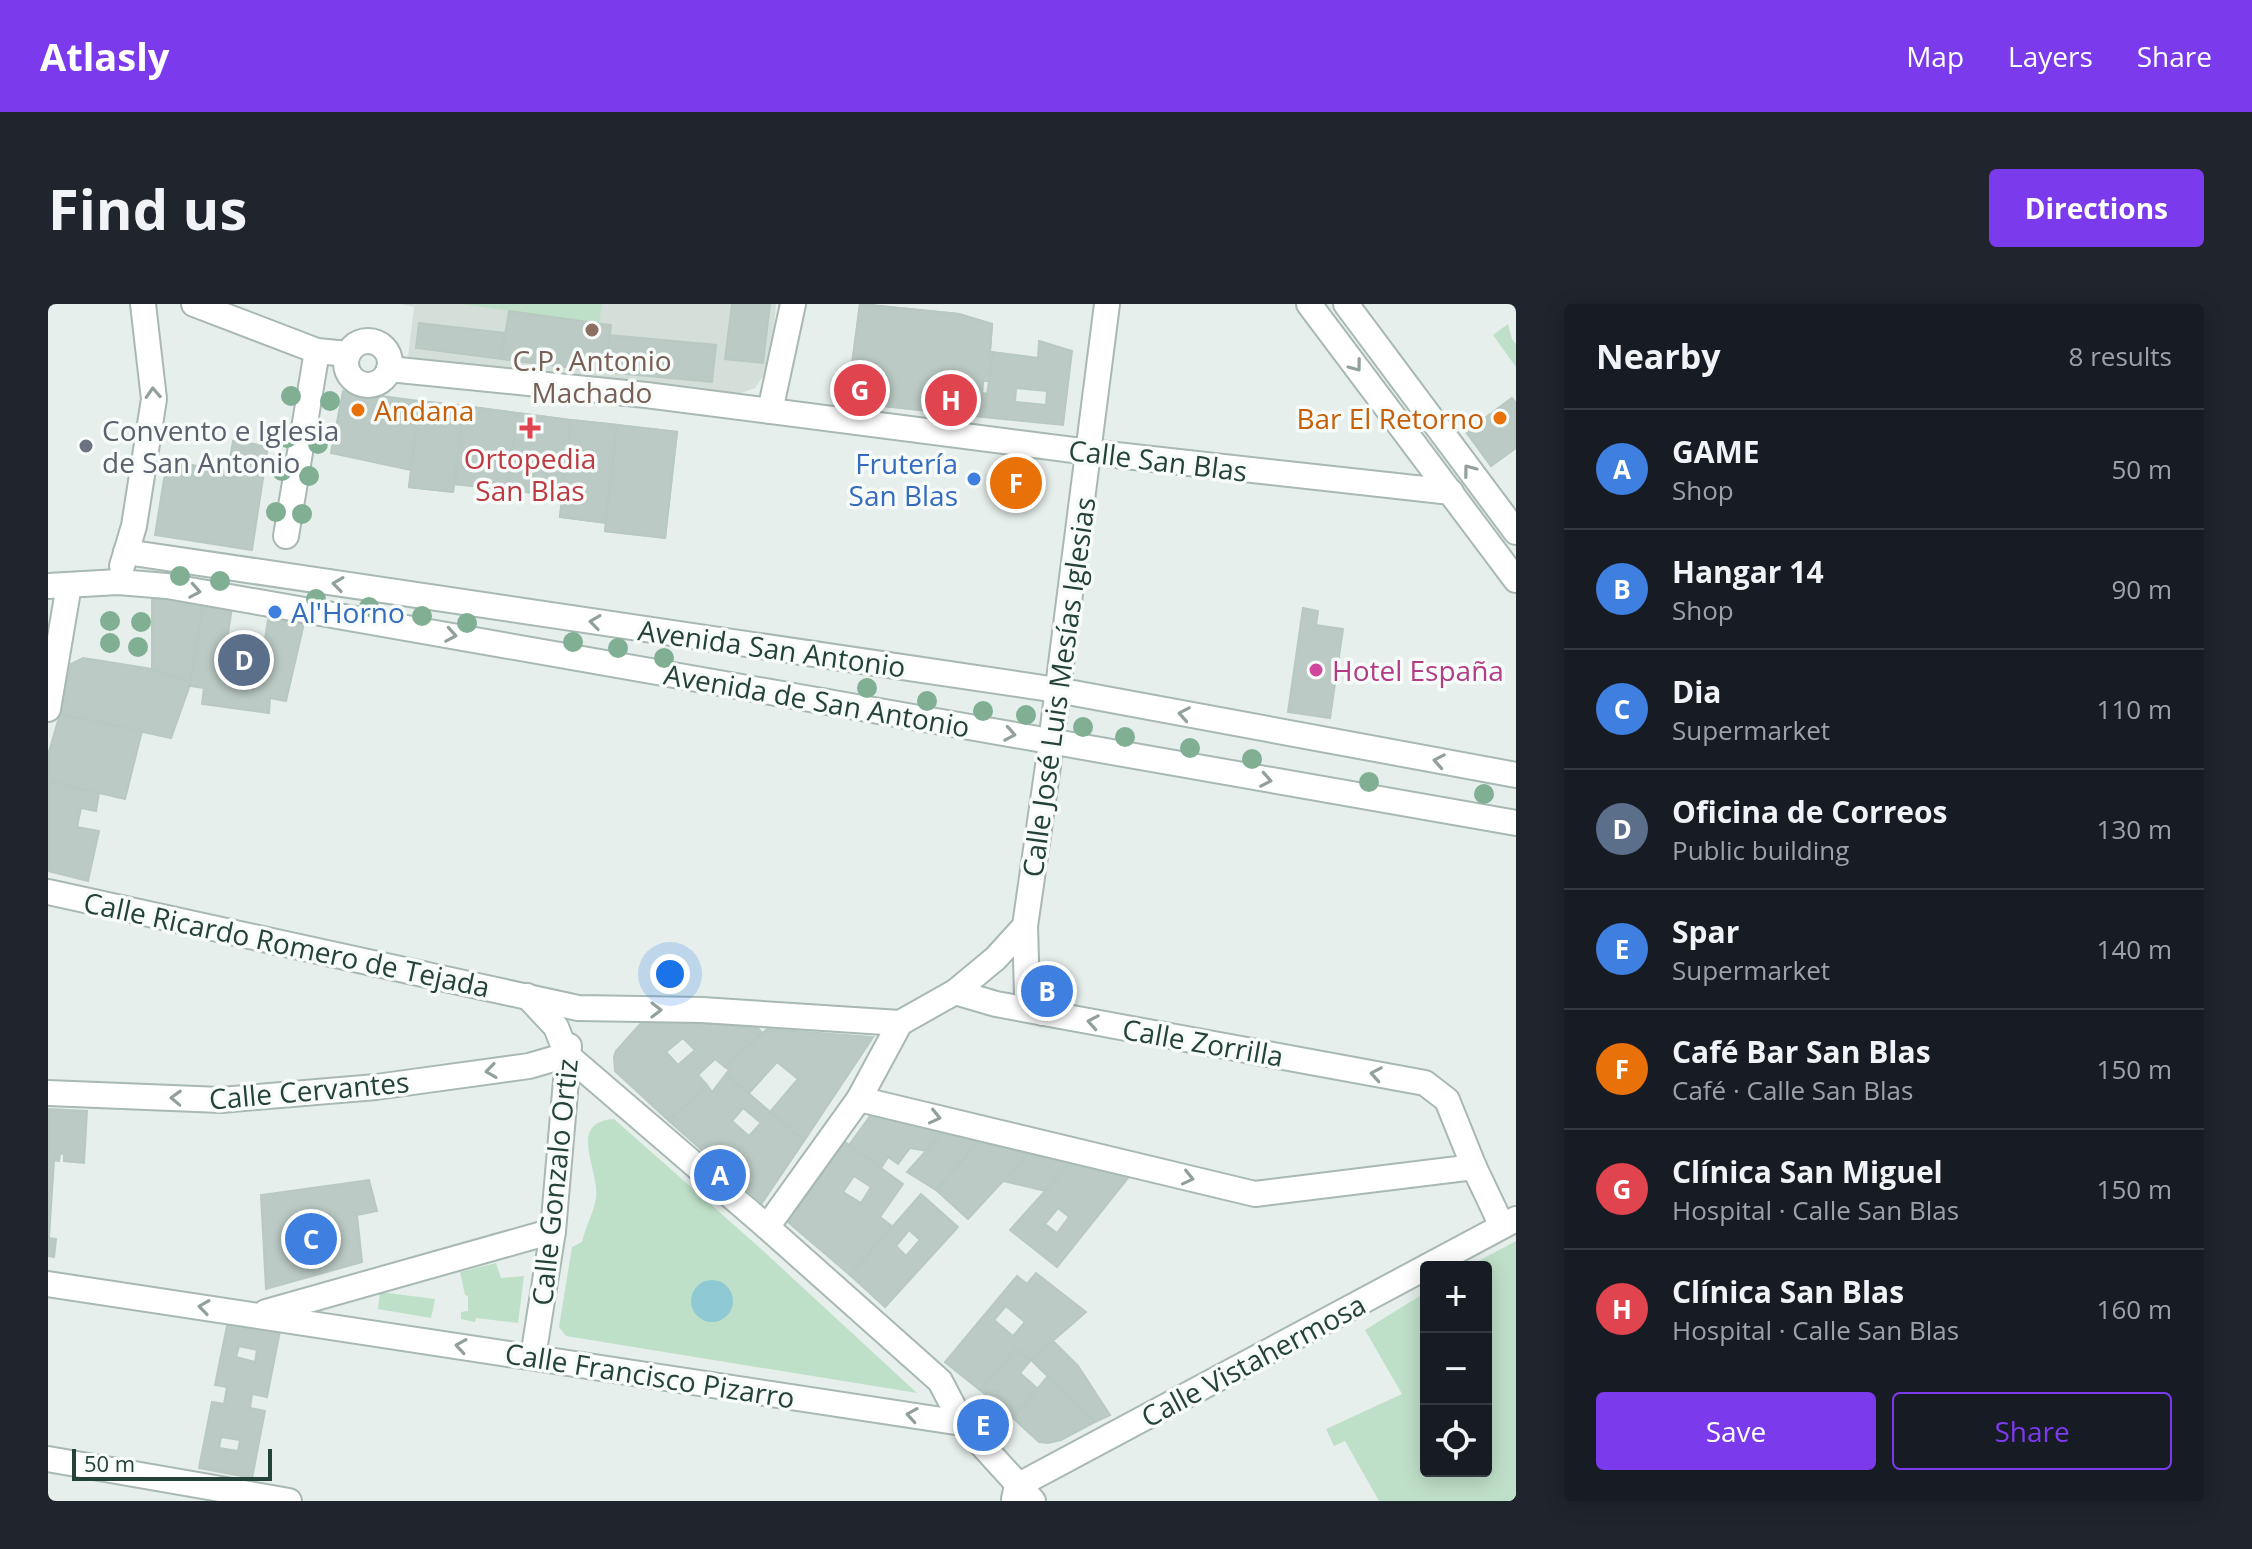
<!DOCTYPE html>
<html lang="en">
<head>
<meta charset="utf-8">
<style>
  :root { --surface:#171b24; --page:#20242c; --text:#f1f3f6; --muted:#9ea1a6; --line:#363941; --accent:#7c3aed }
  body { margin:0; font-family:"Open Sans",sans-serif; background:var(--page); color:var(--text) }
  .controls { position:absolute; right:24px; bottom:24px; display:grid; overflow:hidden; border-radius:8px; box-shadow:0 4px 20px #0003 }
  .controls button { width:72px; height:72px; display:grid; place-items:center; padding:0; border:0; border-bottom:2px solid var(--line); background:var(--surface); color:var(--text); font:40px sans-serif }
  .scale { position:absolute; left:24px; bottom:20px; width:200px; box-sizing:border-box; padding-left:8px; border:4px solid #24423a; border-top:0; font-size:22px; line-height:28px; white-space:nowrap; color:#24423a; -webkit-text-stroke:6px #f7fbf9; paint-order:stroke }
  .you { position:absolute; left:622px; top:670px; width:28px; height:28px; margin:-20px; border:6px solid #fff; border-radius:50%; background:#1a73e8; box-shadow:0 0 0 12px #1a73e833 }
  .badge { display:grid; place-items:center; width:52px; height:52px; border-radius:50%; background:var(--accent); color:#fff; font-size:26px; font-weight:700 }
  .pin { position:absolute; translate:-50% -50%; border:4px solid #fff; box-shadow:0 2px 8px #0006 }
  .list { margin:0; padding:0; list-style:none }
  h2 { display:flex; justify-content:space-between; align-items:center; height:104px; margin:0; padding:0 32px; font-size:34px }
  h2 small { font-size:26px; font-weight:400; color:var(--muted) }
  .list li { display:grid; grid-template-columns:52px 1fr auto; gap:24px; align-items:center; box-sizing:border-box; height:120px; padding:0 32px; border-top:2px solid var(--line) }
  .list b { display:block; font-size:30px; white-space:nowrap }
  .list p { margin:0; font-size:26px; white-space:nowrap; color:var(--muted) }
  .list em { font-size:26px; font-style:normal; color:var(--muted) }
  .actions { display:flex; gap:16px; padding:24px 32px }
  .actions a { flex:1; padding:18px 0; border:2px solid var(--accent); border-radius:8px; text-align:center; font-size:28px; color:var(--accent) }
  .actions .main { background:var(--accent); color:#fff }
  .icon { flex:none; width:44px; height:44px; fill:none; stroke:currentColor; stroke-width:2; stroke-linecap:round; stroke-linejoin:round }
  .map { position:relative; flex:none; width:1468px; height:1197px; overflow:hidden; border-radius:8px }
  header { display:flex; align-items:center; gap:48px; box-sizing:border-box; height:112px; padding:0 40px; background:var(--accent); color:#fff }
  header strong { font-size:38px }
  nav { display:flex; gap:44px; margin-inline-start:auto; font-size:28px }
  .intro { display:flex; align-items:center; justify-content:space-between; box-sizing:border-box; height:192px; padding:0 48px }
  h1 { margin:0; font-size:56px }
  .button { padding:20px 36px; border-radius:8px; background:var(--accent); color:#fff; font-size:28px; font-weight:700 }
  main { display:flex; gap:48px; padding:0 48px }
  aside { flex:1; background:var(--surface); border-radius:8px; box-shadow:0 4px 20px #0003 }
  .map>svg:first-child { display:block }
  .built { fill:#d4dfda }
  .green { fill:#bfe0c8 }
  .water { fill:#8ec9d4 }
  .building { fill:#bbcac4; stroke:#b8c9c2; stroke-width:2; fill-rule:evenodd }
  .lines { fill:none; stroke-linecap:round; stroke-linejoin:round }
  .minor-casing { stroke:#a8b8b2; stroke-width:28 }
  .minor { stroke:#fff; stroke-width:24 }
  .tree { fill:#80af93 }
  .oneway { stroke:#92a09c }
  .education-dot { fill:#8d6e63; stroke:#f7fbf9; stroke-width:3 }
  .food-dot { fill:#e8710a; stroke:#f7fbf9; stroke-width:3 }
  .health-dot { fill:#e0444e; stroke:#f7fbf9; stroke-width:3 }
  .worship-dot { fill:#6b7280; stroke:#f7fbf9; stroke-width:3 }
  .shop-dot { fill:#3f7fe0; stroke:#f7fbf9; stroke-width:3 }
  .hotel-dot { fill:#d1479c; stroke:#f7fbf9; stroke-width:3 }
  .labels { text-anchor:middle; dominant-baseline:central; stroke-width:7; stroke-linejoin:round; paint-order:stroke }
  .education-label { font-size:28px; fill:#785e54; stroke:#f7fbf9 }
  .food-label { font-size:28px; fill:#c56008; stroke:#f7fbf9; text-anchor:start }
  .worship-label { font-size:28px; fill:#5b616d; stroke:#f7fbf9; text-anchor:start }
  .health-label { font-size:28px; fill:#be3a42; stroke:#f7fbf9 }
  .street-label { font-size:28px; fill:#24423a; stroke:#f7fbf9 }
  .shop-label { font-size:28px; fill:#366cbe; stroke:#f7fbf9; text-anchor:end }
  .hotel-label { font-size:28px; fill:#b23c85; stroke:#f7fbf9; text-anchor:start }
</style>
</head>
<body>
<header>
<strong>Atlasly</strong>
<nav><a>Map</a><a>Layers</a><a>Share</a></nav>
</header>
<div class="intro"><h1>Find us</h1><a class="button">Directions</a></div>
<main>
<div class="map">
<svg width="1468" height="1197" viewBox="0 0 1468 1197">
  <rect width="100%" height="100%" fill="#e6efeb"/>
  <polygon class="built" points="352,0 728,0 724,49 718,68 707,84 691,90 360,53 366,3"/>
  <g class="green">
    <polygon points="413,0 554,0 551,20"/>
    <polygon points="1460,20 1464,35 1468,40 1468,63 1445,31"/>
    <path d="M566,815L712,944L869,1089L518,1032L511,1023L524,943L534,938C537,924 546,908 548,894C552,866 518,818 566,815Z"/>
    <polygon points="1468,937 1468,1197 1331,1197 1297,1137 1286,1142 1278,1125 1354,1090 1317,1026 1378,988 1378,1167 1438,1167 1438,963 1419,963"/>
    <polygon points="448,959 453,974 476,972 470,1019 428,1014 427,1018 413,1015 413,1008 420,1007 420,992 417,991 412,968"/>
    <polygon points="332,988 387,995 383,1014 330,1005"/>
  </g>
  <circle class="water" cx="664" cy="997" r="21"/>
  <g class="building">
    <polygon points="684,0 722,0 715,59 677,55"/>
    <path d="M812,0L911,10L944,20L942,48H945L943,77H935L934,89L939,90L936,113L799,98ZM859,67L902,72L901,84L858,79Z"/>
    <polygon points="812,0 911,10 944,20 942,48 945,48 943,77 935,77 934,89 939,90 936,113 799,98"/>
    <polygon points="461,7 563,21 557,68 453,55"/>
    <polygon points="371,19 456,29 453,55 368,44"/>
    <polygon points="561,31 668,41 664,78 557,68"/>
    <path d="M991,37L1024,47L1015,121L936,113L945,48L990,54ZM968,84L999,87L998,101L967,98Z"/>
    <polygon points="295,87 372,97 363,166 283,149"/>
    <polygon points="1464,94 1468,99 1468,144 1443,162 1418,128"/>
    <path d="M372,97L416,102L405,188L361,183ZM390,137L400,139L397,160L387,159Z"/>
    <polygon points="372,97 416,102 405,188 361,183"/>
    <path d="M416,102L469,109L460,186L407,180ZM431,145L447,147L445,163L430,161Z"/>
    <polygon points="416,102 469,109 460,186 407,180"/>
    <path d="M469,109L523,116L514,192L460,186ZM486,151L498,152L497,171L484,169Z"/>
    <polygon points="469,109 523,116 514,192 460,186"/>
    <path d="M523,116L569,121L558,219L512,213ZM535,162L547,164L544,188L532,187Z"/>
    <polygon points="523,116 569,121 558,219 512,213"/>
    <path d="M569,121L629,128L617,234L557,227ZM586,164L604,166L599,203L581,200Z"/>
    <polygon points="569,121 629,128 617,234 557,227"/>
    <polygon points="185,137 220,142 204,246 107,231 119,157 180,167"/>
    <polygon points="106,284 156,296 143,378 104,365 104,297"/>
    <polygon points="156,296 185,296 178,343 215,348 222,303 257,315 238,397 222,394 221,409 154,400 156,384 142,382"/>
    <polygon points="1255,304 1270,307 1268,321 1295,325 1282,414 1240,408"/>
    <polygon points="35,354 104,365 143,378 123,434 12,410 23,360"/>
    <polygon points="12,410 94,427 77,495 0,477 0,451"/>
    <polygon points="0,477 51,489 48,507 33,504 29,523 51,527 40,577 0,567"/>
    <path d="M601,716L710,724L714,729L677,763L667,755L650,771L659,781L621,817L567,767L566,753L568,747L595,717ZM635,734L647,746L630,761L618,748Z"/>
    <polygon points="719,725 825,733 756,837 722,808 750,775 729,758 701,789 678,770 681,766 677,763"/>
    <path d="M678,770L756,837L714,899L621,817L659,781L664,788ZM695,804L713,819L701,832L684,817Z"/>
    <polygon points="0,805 39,807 36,859 16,857 16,850 12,849 11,857 6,856 4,887 0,886"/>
    <polygon points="823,811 895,828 879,847 862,844 850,860 840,853 833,864 801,841"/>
    <polygon points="895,828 931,838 888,886 859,868"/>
    <path d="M797,838L855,880L832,913L845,923L802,971L740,918ZM806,872L823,883L813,899L795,888Z"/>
    <polygon points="931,838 981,849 920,915 888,886"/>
    <polygon points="981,849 1023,858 997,887 955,877"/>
    <path d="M1023,858L1084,869L1009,963L962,926ZM1010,904L1021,913L1009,929L997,920Z"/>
    <polygon points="321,876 329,907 309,911 314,958 218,985 213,891"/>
    <polygon points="0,886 4,887 1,934 8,935 6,953 0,952"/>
    <path d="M873,890L910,923L837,1003L802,971ZM861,926L872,936L858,952L848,942Z"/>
    <path d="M988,969L1038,1008L983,1056L968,1045L932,1086L897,1058L969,972L979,980ZM958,1002L977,1018L965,1032L946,1016Z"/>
    <path d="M180,1017L232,1027L219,1093L204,1090L202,1104L217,1107L204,1174L151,1164L164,1098L176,1100L179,1083L167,1081ZM191,1042L209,1046L207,1058L188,1053ZM173,1133L192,1136L190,1147L171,1144Z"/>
    <polygon points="1005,1037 1030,1062 1062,1111 1047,1118 983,1056"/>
    <polygon points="968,1045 983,1056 972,1069 989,1084 965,1114 932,1086"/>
    <polygon points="1000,1072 1047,1118 1013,1136 1000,1139 991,1138 965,1114"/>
  </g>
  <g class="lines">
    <defs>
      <g id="minor">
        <polyline points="146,0 269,47 300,50"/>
        <polyline points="1261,0 1468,276"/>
        <polyline points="1298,0 1468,228"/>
        <circle cx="320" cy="59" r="22"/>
        <polyline points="341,65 598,91 1041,148 1403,188"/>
        <polyline points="722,107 745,0"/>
        <polyline points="238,232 269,47"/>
        <polyline points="78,248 1009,386 1468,471"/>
        <polyline points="74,262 86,222 106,95 95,0"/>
        <polyline points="0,282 70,278 119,282 1468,519"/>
        <polyline points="0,405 21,281"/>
        <polyline points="0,588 530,704 654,706 852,719"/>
        <polyline points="977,622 979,689 995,709"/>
        <polyline points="907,688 948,700 1377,779 1399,796 1426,863 1454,922"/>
        <polyline points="479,692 508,723 519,751 719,923 892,1077 914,1119"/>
        <polyline points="0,789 173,796 328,783 481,762 519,751"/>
        <polyline points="811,795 1207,890 1426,863"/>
        <polyline points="719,923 811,795 852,719 907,688 948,654 977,622 1000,462 1059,0"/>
        <polyline points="0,980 914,1119 985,1197"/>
        <polyline points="218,1008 505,927"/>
        <polyline points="485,1053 505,927 521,742"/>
        <polyline points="0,1155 241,1197"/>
        <polyline points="966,1195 969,1182 1468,915"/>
      </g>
    </defs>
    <use href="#minor" class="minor-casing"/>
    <use href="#minor" class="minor"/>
  </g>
  <g class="tree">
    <circle cx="243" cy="92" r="10"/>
    <circle cx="282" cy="97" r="10"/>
    <circle cx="239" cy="134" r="10"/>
    <circle cx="270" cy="140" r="10"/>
    <circle cx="234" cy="167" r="10"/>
    <circle cx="261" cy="172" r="10"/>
    <circle cx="228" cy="208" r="10"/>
    <circle cx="254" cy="210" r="10"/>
    <circle cx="132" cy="272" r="10"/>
    <circle cx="172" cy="277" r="10"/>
    <circle cx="268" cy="295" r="10"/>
    <circle cx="321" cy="303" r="10"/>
    <circle cx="374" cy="312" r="10"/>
    <circle cx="62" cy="317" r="10"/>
    <circle cx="93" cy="318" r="10"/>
    <circle cx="419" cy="319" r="10"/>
    <circle cx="525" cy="338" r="10"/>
    <circle cx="62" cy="339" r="10"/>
    <circle cx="90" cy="343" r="10"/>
    <circle cx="570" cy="344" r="10"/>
    <circle cx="616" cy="354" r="10"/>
    <circle cx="819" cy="384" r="10"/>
    <circle cx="879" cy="397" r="10"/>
    <circle cx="935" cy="407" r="10"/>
    <circle cx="978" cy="411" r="10"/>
    <circle cx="1035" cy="423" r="10"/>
    <circle cx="1077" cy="433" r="10"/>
    <circle cx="1142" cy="444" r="10"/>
    <circle cx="1204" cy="455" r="10"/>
    <circle cx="1321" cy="478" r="10"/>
    <circle cx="1436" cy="490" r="10"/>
  </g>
  <defs><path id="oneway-chevron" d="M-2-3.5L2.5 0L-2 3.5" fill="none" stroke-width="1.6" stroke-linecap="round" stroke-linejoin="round" transform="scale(2)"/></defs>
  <g class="oneway">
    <use href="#oneway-chevron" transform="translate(1308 62) rotate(53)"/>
    <use href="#oneway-chevron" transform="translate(105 89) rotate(-93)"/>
    <use href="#oneway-chevron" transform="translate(1421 166) rotate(-127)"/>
    <use href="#oneway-chevron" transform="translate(290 280) rotate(-172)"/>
    <use href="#oneway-chevron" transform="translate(147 287) rotate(10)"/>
    <use href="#oneway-chevron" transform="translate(547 318) rotate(-172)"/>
    <use href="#oneway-chevron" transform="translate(403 331) rotate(10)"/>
    <use href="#oneway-chevron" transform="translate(1136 410) rotate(-170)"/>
    <use href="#oneway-chevron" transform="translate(962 430) rotate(10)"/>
    <use href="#oneway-chevron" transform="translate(1391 457) rotate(-170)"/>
    <use href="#oneway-chevron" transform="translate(1218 476) rotate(10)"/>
    <use href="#oneway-chevron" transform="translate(608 706) rotate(1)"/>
    <use href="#oneway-chevron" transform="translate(1045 718) rotate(-170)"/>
    <use href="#oneway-chevron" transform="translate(443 767) rotate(172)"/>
    <use href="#oneway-chevron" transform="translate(1328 770) rotate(-170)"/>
    <use href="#oneway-chevron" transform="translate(128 794) rotate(-178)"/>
    <use href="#oneway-chevron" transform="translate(887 813) rotate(13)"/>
    <use href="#oneway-chevron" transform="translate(1140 874) rotate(13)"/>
    <use href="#oneway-chevron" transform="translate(156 1003) rotate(-172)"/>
    <use href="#oneway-chevron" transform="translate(413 1042) rotate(-171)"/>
    <use href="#oneway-chevron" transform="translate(864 1111) rotate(-171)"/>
  </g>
  <circle class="education-dot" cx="544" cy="26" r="8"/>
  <g class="food-dot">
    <circle cx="310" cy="106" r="8"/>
    <circle cx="1452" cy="114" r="8"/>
  </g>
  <path class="health-dot" d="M478 112h8v8h8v8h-8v8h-8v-8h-8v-8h8z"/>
  <circle class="worship-dot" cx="38" cy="142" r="8"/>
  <g class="shop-dot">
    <circle cx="926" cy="175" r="8"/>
    <circle cx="227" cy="308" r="8"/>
  </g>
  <circle class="hotel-dot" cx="1268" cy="366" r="8"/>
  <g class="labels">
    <g class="education-label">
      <text x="544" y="56">C.P. Antonio<tspan x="544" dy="32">Machado</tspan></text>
    </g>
    <g class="food-label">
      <text x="326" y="106">Andana</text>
      <text x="1436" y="114" text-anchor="end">Bar El Retorno</text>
    </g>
    <g class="worship-label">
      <text x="54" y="126">Convento e Iglesia<tspan x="54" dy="32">de San Antonio</tspan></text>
    </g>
    <g class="health-label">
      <text x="482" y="154">Ortopedia<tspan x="482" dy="32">San Blas</tspan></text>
    </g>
    <g class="street-label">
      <text transform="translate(1110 156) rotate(7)">Calle San Blas</text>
      <text transform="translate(724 344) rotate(8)">Avenida San Antonio</text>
      <text transform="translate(1010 383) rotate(-82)">Calle José Luis Mesías Iglesias</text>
      <text transform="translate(769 396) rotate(10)">Avenida de San Antonio</text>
      <text transform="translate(239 640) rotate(12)">Calle Ricardo Romero de Tejada</text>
      <text transform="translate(1155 738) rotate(10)">Calle Zorrilla</text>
      <text transform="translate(261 786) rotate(-5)">Calle Cervantes</text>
      <text transform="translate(506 878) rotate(-84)">Calle Gonzalo Ortiz</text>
      <text transform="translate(1205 1056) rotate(-28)">Calle Vistahermosa</text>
      <text transform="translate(602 1071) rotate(9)">Calle Francisco Pizarro</text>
    </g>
    <g class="shop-label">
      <text x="910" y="159">Frutería<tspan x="910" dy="32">San Blas</tspan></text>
      <text x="243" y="308" text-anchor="start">Al'Horno</text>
    </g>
    <g class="hotel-label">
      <text x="1284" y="366">Hotel España</text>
    </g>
  </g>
</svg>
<div class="controls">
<button>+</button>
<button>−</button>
<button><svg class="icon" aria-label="locate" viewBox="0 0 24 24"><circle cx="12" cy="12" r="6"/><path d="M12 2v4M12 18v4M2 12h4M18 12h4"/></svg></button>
</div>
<div class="scale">50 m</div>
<div class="you"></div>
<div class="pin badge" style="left:672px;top:871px;background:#3f7fe0">A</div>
<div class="pin badge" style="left:999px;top:687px;background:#3f7fe0">B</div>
<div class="pin badge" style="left:263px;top:935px;background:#3f7fe0">C</div>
<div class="pin badge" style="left:196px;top:356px;background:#5c6f8a">D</div>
<div class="pin badge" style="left:935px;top:1121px;background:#3f7fe0">E</div>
<div class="pin badge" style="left:968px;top:179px;background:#e8710a">F</div>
<div class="pin badge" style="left:812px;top:86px;background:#e0444e">G</div>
<div class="pin badge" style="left:903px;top:96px;background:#e0444e">H</div>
</div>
<aside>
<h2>Nearby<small>8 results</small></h2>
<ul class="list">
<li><span class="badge" style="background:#3f7fe0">A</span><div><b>GAME</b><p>Shop</p></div><em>50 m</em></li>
<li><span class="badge" style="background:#3f7fe0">B</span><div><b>Hangar 14</b><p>Shop</p></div><em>90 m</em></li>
<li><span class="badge" style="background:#3f7fe0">C</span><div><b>Dia</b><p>Supermarket</p></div><em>110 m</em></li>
<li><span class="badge" style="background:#5c6f8a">D</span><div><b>Oficina de Correos</b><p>Public building</p></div><em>130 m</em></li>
<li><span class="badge" style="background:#3f7fe0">E</span><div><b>Spar</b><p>Supermarket</p></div><em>140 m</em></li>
<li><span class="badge" style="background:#e8710a">F</span><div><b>Café Bar San Blas</b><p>Café · Calle San Blas</p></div><em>150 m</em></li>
<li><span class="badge" style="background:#e0444e">G</span><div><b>Clínica San Miguel</b><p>Hospital · Calle San Blas</p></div><em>150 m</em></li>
<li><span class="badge" style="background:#e0444e">H</span><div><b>Clínica San Blas</b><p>Hospital · Calle San Blas</p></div><em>160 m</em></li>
</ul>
<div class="actions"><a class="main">Save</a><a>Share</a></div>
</aside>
</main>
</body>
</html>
